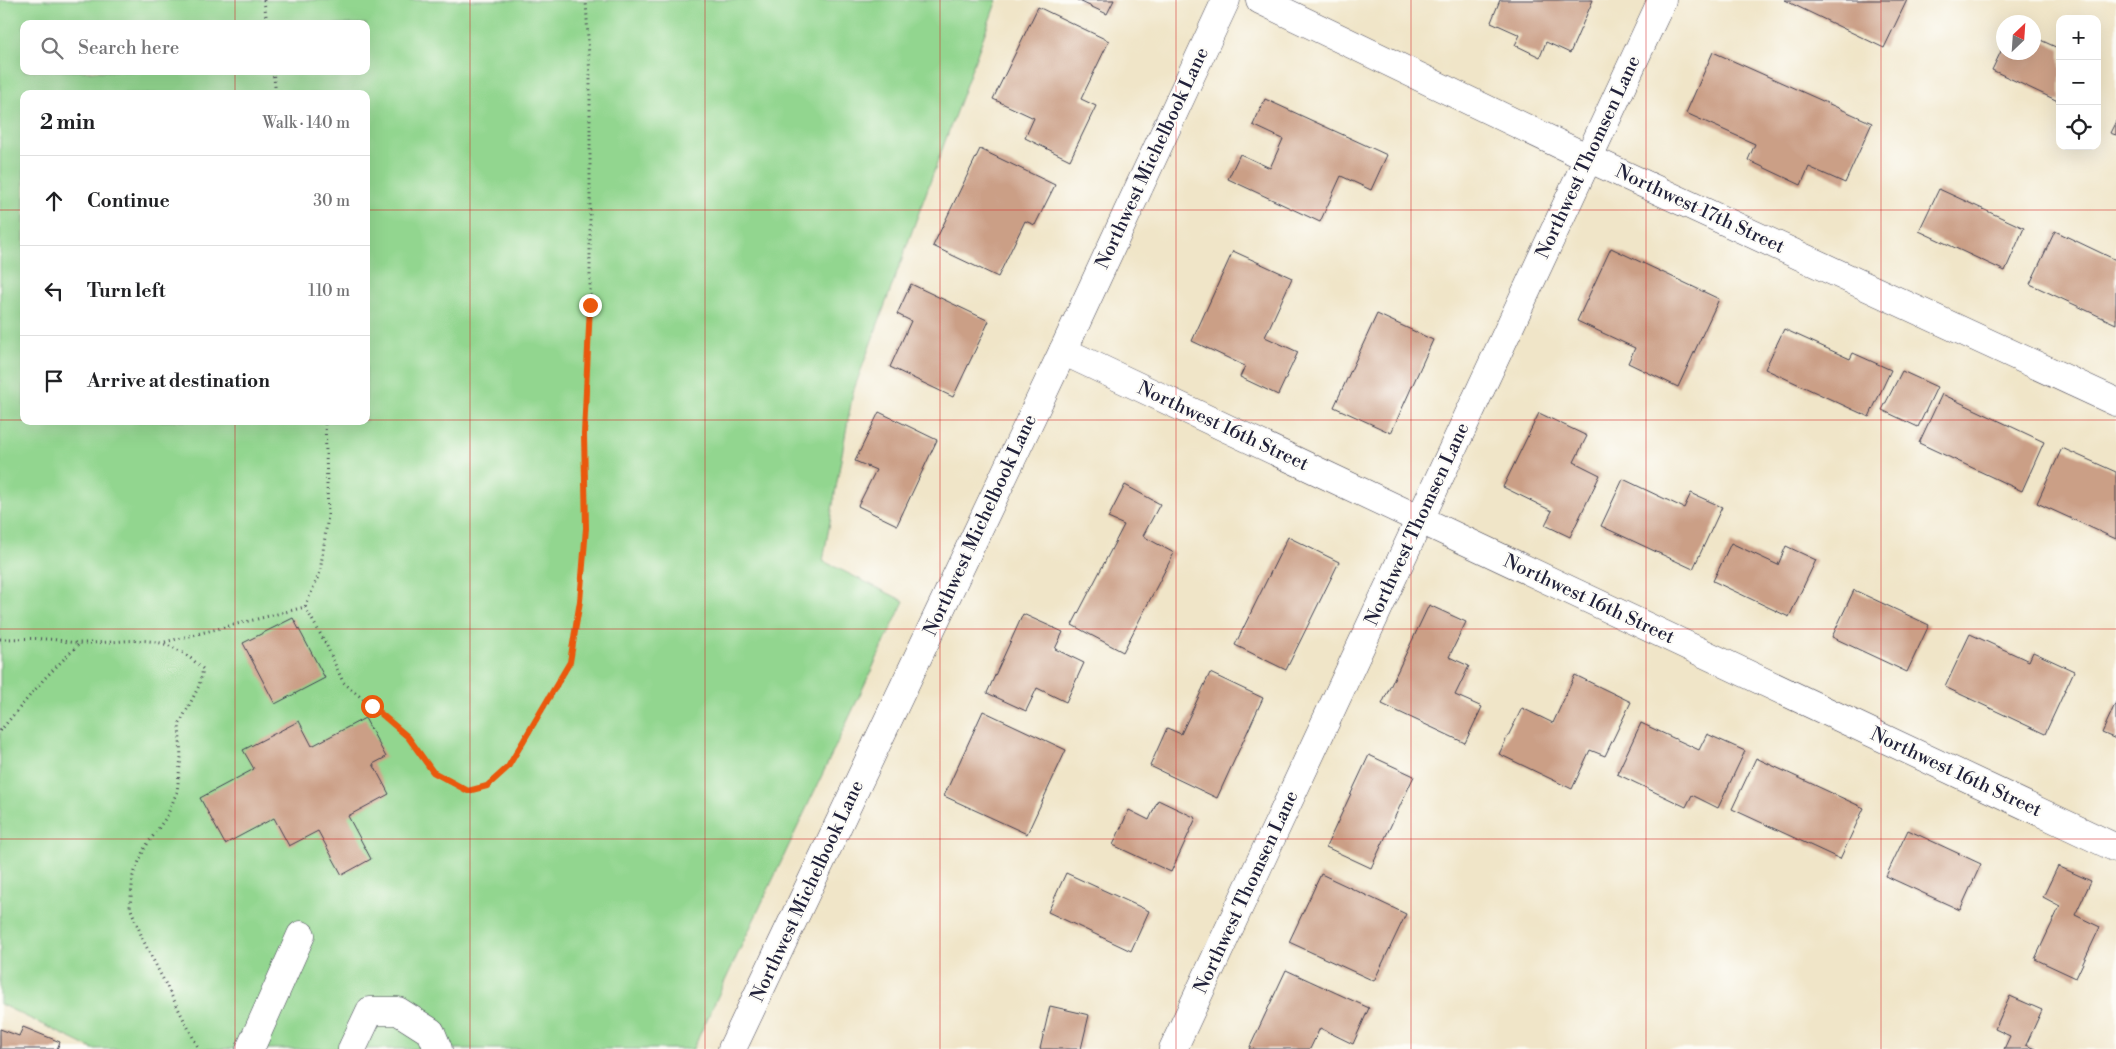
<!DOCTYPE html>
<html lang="en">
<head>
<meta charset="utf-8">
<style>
  :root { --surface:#fff; --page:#f2f2f2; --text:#202124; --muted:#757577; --line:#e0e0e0 }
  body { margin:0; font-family:"Libre Bodoni",serif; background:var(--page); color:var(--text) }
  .controls { position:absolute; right:15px; top:15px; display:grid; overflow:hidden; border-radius:10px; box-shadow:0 5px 20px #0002 }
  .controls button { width:45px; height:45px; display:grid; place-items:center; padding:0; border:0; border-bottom:1px solid var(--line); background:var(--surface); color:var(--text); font:25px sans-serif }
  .compass { position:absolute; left:1996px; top:15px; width:45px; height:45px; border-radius:50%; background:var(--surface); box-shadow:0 5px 20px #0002; rotate:25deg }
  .stop { position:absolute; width:15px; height:15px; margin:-11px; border:4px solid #ea580c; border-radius:50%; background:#fff }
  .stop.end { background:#ea580c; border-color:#fff; box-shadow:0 1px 5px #0008 }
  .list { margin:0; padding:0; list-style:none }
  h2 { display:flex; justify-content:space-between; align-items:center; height:65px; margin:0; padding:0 20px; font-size:21px }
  h2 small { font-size:16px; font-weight:400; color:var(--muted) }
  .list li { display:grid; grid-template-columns:32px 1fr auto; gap:15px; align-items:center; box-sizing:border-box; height:90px; padding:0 20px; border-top:1px solid var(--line) }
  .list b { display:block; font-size:19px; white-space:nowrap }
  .list em { font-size:16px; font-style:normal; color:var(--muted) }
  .icon { flex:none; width:28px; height:28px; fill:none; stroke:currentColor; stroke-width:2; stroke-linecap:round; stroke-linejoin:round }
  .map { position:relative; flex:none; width:2116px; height:1049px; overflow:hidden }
  .search { position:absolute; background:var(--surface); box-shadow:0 5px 20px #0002; left:20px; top:20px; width:350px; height:55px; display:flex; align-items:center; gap:12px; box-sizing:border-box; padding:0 18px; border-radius:10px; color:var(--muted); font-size:19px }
  .panel { position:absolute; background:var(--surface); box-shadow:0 5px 20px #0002; left:20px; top:90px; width:350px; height:335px; border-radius:10px }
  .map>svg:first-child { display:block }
  .green { fill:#92d68f; stroke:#5a7c65; fill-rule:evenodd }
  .building { fill:#cb9f86 }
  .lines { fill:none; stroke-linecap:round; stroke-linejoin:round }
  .minor-casing { stroke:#413f50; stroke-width:29 }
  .path { stroke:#413f50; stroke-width:3; stroke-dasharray:1 4; stroke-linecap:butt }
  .minor { stroke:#fff; stroke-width:28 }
  .route { stroke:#ea580c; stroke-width:6 }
  .grid { fill:none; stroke:#d62828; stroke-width:1; stroke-opacity:0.55 }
  .labels { text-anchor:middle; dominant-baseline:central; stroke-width:4.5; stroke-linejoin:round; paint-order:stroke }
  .street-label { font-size:19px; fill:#22223b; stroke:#fdfcf7 }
</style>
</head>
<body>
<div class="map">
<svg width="2116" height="1049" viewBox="0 0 2116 1049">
  <rect width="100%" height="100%" fill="#fdfcf7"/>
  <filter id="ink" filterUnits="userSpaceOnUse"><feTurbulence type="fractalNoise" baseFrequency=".02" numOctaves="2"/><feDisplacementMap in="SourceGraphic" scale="10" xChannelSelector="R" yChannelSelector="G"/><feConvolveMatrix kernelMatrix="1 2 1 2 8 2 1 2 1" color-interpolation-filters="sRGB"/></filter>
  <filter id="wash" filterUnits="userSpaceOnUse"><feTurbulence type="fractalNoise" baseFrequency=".0096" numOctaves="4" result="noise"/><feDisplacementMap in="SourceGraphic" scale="20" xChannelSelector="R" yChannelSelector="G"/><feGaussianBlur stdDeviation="1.12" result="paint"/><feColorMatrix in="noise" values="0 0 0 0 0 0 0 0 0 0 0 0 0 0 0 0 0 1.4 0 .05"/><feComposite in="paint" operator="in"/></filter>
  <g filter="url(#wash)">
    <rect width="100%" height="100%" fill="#f0e5c8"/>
    <path class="green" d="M0,0H997L853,392L823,561L904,601L693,1049H93L0,1004ZM24,24H366V71H24ZM24,94H366V421H24Z"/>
    <g id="blocks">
      <g class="building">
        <polygon points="1077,0 1114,0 1107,14"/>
        <polygon points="1500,0 1593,0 1570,53 1546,42 1540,57 1515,45 1520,35 1491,22"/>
        <polygon points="1784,0 1907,0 1884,48"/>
        <polygon points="1038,7 1109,41 1081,99 1096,106 1070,160 1025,138 1034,118 993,99"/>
        <polygon points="2034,37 2060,49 2060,102 1992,70 2004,45 2004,52 2034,52"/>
        <polygon points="1713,52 1872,123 1845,183 1809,167 1801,185 1748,160 1755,144 1686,113"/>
        <polygon points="1265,99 1387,155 1371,190 1341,176 1320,222 1228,179 1240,154 1270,168 1283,139 1253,125"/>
        <polygon points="2116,121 2116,135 2110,133"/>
        <polygon points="980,149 1055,185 1035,225 1025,221 998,277 933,246"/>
        <polygon points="1939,189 2024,228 2005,271 1919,231"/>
        <polygon points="2055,231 2116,260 2116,324 2030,284"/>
        <polygon points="1611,248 1719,299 1678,387 1628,363 1635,348 1577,321"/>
        <polygon points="1233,251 1292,278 1265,337 1298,352 1278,395 1240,377 1245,366 1192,341"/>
        <polygon points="911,284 989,321 953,397 890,367 911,321 897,314"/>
        <polygon points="1377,314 1433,340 1391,433 1334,407"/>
        <polygon points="1784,329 1850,359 1853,353 1891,370 1869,417 1765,369"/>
        <polygon points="1902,371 1937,387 1918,427 1882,410"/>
        <polygon points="1942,394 2044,442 2022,491 1919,443"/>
        <polygon points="879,412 937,440 897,525 858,506 876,470 855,461"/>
        <polygon points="1539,413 1587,436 1574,462 1600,475 1570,537 1545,525 1552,511 1503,487"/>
        <polygon points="2062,448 2116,472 2116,539 2037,503"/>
        <polygon points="1623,479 1684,508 1691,493 1722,507 1693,569 1601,526"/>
        <polygon points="1125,485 1160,504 1143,536 1174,553 1123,652 1072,625 1124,525 1108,518"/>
        <polygon points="1288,537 1339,562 1286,670 1235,645"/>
        <polygon points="1731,543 1778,565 1786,546 1816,560 1789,617 1713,581"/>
        <polygon points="1854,590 1929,625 1907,672 1832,637"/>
        <polygon points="1429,605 1466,622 1449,657 1469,666 1455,695 1482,707 1465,743 1382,704"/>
        <polygon points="1023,614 1063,632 1055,649 1084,663 1066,702 1037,688 1026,711 987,693"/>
        <polygon points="293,618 325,678 275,704 243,643"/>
        <polygon points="1970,634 2029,661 2033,652 2074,671 2045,734 1945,687"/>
        <polygon points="1210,673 1263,698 1217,798 1150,766 1167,728 1181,734"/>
        <polygon points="1575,675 1631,702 1605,756 1590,750 1572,789 1499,754 1522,708 1553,723"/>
        <polygon points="2116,702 2116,739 2102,733"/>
        <polygon points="983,711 1066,750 1027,834 944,796"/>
        <polygon points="365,718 386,757 373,764 389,794 348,816 371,859 342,875 318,831 289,846 274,818 225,844 200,798 254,769 243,750 299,721 312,746"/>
        <polygon points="1641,723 1699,750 1707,734 1745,751 1718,808 1692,795 1686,807 1617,774"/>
        <polygon points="1369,755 1414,776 1371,868 1326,847"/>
        <polygon points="1756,758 1864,808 1840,859 1732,809"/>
        <polygon points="1158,800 1196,818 1171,872 1113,845 1129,810 1149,820"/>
        <polygon points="1908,830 1981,864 1960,910 1886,876"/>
        <polygon points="2058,866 2091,881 2075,915 2100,927 2076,978 2035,959 2060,906 2043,897"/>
        <polygon points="1066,873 1149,911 1131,951 1048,912"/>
        <polygon points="1321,874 1406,914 1374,981 1289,942"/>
        <polygon points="1286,970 1369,1008 1353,1044 1320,1028 1310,1049 1249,1049"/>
        <polygon points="2010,996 2042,1010 2026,1045 2035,1049 2004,1049 2010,1036 1995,1029"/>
        <polygon points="1050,1006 1089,1015 1081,1049 1040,1049"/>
        <polygon points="23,1027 60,1042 57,1049 0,1049 0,1029 19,1036"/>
      </g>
    </g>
  </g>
  <g filter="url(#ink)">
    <use href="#blocks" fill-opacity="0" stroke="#413f50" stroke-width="1"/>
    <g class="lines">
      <defs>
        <g id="minor">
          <polyline points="1260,0 1588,158 2116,402"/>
          <polyline points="1063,351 2116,848"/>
          <polyline points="250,1049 301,935"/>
          <polyline points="352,1049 370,1011 398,1011 431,1032 438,1049"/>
          <polyline points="732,1049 1063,351 1226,0"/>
          <polyline points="1173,1049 1662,0"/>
        </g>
      </defs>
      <use href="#minor" class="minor-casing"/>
      <g class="path">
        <polyline points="264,0 267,24"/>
        <polyline points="273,71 276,94"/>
        <polyline points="305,607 326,644 343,682 408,737 433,772 468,791 487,786 508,767 559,683 570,662 580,601 586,528 584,434 590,305 590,78 586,0"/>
        <path d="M0,639C15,639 31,638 46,639C58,639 69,643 81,643C133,644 159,627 203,669L199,686L179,725L181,757L177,792L167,816L144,849L133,876L130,907L144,942L199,1049"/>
        <polyline points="165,642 305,607 320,572 328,516 325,421"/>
        <polyline points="0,731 44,679 80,643"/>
      </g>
      <use href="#minor" class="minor"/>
    </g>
  </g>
  <g class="lines" filter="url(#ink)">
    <polyline class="route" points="372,706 408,737 433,772 468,791 487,786 508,767 570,662 580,601 586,528 584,434 590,305"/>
  </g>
  <path class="grid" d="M235,0V24M470,0V1049M705,0V1049M940,0V1049M1176,0V1049M1411,0V1049M1646,0V1049M1881,0V1049M235,71V94M0,210H24M366,210H2116M0,420H24M366,420H2116M235,421V1049M0,629H2116M0,839H2116"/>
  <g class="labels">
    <g class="street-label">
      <text transform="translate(1588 157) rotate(-65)">Northwest Thomsen Lane</text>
      <text transform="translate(1152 158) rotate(-65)">Northwest Michelbook Lane</text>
      <text transform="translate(1700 209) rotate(25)">Northwest 17th Street</text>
      <text transform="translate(1223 426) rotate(25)">Northwest 16th Street</text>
      <text transform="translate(1417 524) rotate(-65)">Northwest Thomsen Lane</text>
      <text transform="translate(980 525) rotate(-65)">Northwest Michelbook Lane</text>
      <text transform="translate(1589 599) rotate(25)">Northwest 16th Street</text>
      <text transform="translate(1956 772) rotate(25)">Northwest 16th Street</text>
      <text transform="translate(807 891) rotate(-65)">Northwest Michelbook Lane</text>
      <text transform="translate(1246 892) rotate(-65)">Northwest Thomsen Lane</text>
    </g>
  </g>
</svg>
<div class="controls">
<button>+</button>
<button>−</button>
<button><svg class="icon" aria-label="locate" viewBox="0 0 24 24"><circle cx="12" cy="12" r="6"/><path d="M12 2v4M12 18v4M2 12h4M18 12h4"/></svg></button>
</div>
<svg class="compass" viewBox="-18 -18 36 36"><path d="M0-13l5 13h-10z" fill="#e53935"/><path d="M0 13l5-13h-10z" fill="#757577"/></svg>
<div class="stop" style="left:372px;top:706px"></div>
<div class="stop end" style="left:590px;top:305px"></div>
<div class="search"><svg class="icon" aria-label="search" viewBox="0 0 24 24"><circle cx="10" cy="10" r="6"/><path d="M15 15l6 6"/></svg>Search here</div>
<section class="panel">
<h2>2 min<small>Walk · 140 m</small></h2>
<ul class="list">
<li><svg class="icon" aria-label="ahead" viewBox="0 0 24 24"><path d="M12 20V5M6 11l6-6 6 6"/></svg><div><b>Continue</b></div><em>30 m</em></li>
<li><svg class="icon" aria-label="left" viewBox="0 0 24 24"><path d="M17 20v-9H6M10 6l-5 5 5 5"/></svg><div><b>Turn left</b></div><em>110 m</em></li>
<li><svg class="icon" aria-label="arrive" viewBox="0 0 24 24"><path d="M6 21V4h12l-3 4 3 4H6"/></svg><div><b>Arrive at destination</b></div></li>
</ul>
</section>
</div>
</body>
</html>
